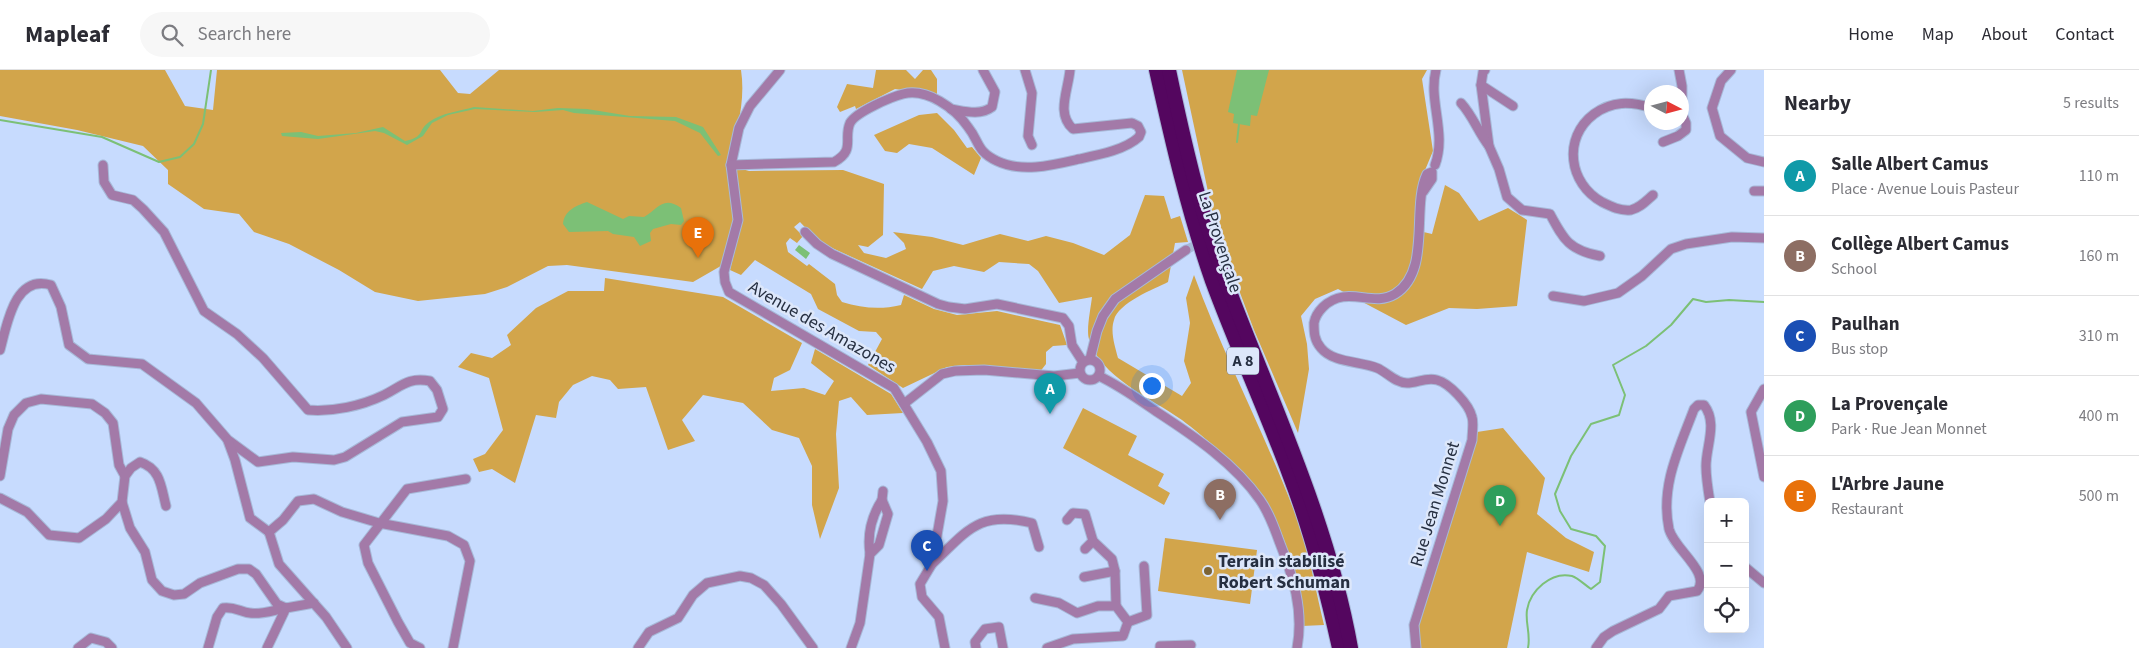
<!DOCTYPE html>
<html lang="en">
<head>
<meta charset="utf-8">
<style>
  :root { --surface:#fff; --page:#f7f7f7; --text:#2b2b33; --muted:#7c7c81; --line:#e1e1e2; --accent:#7c3aed }
  body { margin:0; font-family:"Source Sans 3",sans-serif; background:var(--page); color:var(--text) }
  .controls { position:absolute; right:15px; bottom:15px; display:grid; overflow:hidden; border-radius:8px; box-shadow:0 5px 20px #0002 }
  .controls button { width:45px; height:45px; display:grid; place-items:center; padding:0; border:0; border-bottom:1px solid var(--line); background:var(--surface); color:var(--text); font:25px sans-serif }
  .compass { position:absolute; left:1644px; top:15px; width:45px; height:45px; border-radius:50%; background:var(--surface); box-shadow:0 5px 20px #0002; rotate:96deg }
  .you { position:absolute; left:1151px; top:315px; width:18px; height:18px; margin:-12px; border:4px solid #fff; border-radius:50%; background:#1a73e8; box-shadow:0 0 0 8px #1a73e833 }
  .badge { display:grid; place-items:center; width:32px; height:32px; border-radius:50%; background:var(--accent); color:#fff; font-size:16px; font-weight:700 }
  .pin { position:absolute; translate:-50% -41px; filter:drop-shadow(0 1px 2px #0008) }
  .pin::after { content:''; position:absolute; top:26px; width:18px; height:15px; background:inherit; clip-path:polygon(0 0,100% 0,50% 100%) }
  .list { margin:0; padding:0; list-style:none }
  h2 { display:flex; justify-content:space-between; align-items:center; height:65px; margin:0; padding:0 20px; font-size:21px }
  h2 small { font-size:16px; font-weight:400; color:var(--muted) }
  .list li { display:grid; grid-template-columns:32px 1fr auto; gap:15px; align-items:center; box-sizing:border-box; height:80px; padding:0 20px; border-top:1px solid var(--line) }
  .list b { display:block; font-size:19px; white-space:nowrap }
  .list p { margin:0; font-size:16px; white-space:nowrap; color:var(--muted) }
  .list em { font-size:16px; font-style:normal; color:var(--muted) }
  .icon { flex:none; width:28px; height:28px; fill:none; stroke:currentColor; stroke-width:2; stroke-linecap:round; stroke-linejoin:round }
  .map { position:relative; flex:none; width:1764px; height:578px; overflow:hidden }
  header { display:flex; align-items:center; gap:30px; box-sizing:border-box; height:70px; padding:0 25px; background:var(--surface); border-bottom:1px solid var(--line) }
  header strong { font-size:24px }
  nav { display:flex; gap:28px; margin-inline-start:auto; font-size:18px }
  .search { width:350px; height:45px; background:var(--page); display:flex; align-items:center; gap:12px; box-sizing:border-box; padding:0 18px; border-radius:28px; color:var(--muted); font-size:19px }
  main { display:flex }
  aside { flex:1; background:var(--surface) }
  .map>svg:first-child { display:block }
  .green { fill:#d2a54b }
  .water { fill:#7cc076 }
  .lines { fill:none; stroke-linecap:round; stroke-linejoin:round }
  .stream { stroke:#7cc076; stroke-width:2 }
  .minor-tunnel { stroke:#a7b9d8; stroke-width:9; stroke-dasharray:9 4.5; stroke-linecap:butt }
  .minor-casing { stroke:#a7b9d8; stroke-width:11 }
  .highway-casing { stroke:#a7b9d8; stroke-width:16 }
  .minor { stroke:#a37aa8; stroke-width:9 }
  .highway { stroke:#54065f; stroke-width:14 }
  .poi-dot { fill:#7c6435; stroke:#dde7fa; stroke-width:2 }
  .labels { text-anchor:middle; dominant-baseline:central; stroke-width:5; stroke-linejoin:round; paint-order:stroke }
  .shield { fill:#dde7fa; stroke:#5d6678; stroke-width:1 }
  .shield-label { font-size:16px; font-weight:bold; fill:#262f41 }
  .street-label { font-size:18px; fill:#262f41; stroke:#dde7fa }
  .poi-label { font-size:18px; font-weight:bold; fill:#262f41; stroke:#dde7fa; text-anchor:start }
</style>
</head>
<body>
<header>
<strong>Mapleaf</strong>
<div class="search"><svg class="icon" aria-label="search" viewBox="0 0 24 24"><circle cx="10" cy="10" r="6"/><path d="M15 15l6 6"/></svg>Search here</div>
<nav><a>Home</a><a>Map</a><a>About</a><a>Contact</a></nav>
</header>
<main>
<div class="map">
<svg width="1764" height="578" viewBox="0 0 1764 578">
  <rect width="100%" height="100%" fill="#c7dbfe"/>
  <g class="green">
    <path d="M0,0H165L185,36L213,40L217,0H440L458,23L470,24L499,0H741C746,32 736,64 728,95L749,101L843,100L884,114L883,165L868,177L858,175L864,183L886,188L906,179L904,173L893,162L932,167L963,175L1000,164L1028,171L1046,166L1073,173L1104,185L1130,165L1145,125L1164,126L1171,149L1180,146L1188,172L1175,173L1168,212C1154,219 1118,233 1114,250C1110,262 1115,276 1118,288L1182,326L1191,313L1184,291L1190,253L1186,228L1194,205C1225,289 1267,368 1298,451C1309,482 1316,522 1324,555L1302,556C1297,507 1286,456 1255,417C1239,396 1203,366 1182,350C1151,328 1100,307 1089,269C1086,260 1091,237 1092,227L1059,233L1038,201L1029,194L999,192L984,202L954,196L933,201L922,219L819,172L800,152L794,157L803,166L797,173L790,168L786,173L788,182L807,196L809,194L835,214L837,225L842,232C862,238 880,240 901,235L904,225L934,239L957,245L997,241L1060,255L1067,275L1053,276L1046,282V294L1039,303L965,295L947,297L903,318L868,295L872,287L879,290L881,286L875,282L882,269L876,262L859,261L818,239L811,224L755,190L741,205L730,200L741,155L726,193L693,212L567,195L548,196L507,217L485,224L418,231L375,222L339,200L289,174L254,162L239,144L204,139L168,114V100L143,76L77,60L0,46Z"/>
    <polygon points="876,0 906,0 915,9 923,0 931,0 937,9 937,25 895,19 856,39 855,36 840,42 837,37 847,14 873,18"/>
    <polygon points="1182,0 1427,0 1422,9 1433,81 1423,105 1415,160 1432,164 1445,115 1459,123 1479,151 1508,138 1527,150 1517,236 1477,239 1449,238 1406,255 1338,219 1315,229 1301,246 1307,274 1309,299 1298,363 1254,260 1216,159"/>
    <polygon points="937,43 954,60 967,78 972,77 981,88 974,105 932,78 909,74 897,83 885,81 874,65 919,45"/>
    <polygon points="605,208 723,227 802,273 790,300 774,308 771,321 804,318 825,325 834,311 811,293 815,279 891,324 903,343 867,345 851,327 839,331 836,364 839,418 820,469 812,435 812,396 799,368 772,360 743,333 703,325 682,350 695,371 668,380 646,317 618,319 610,310 592,306 573,315 559,332 556,348 536,345 515,413 492,399 479,402 473,389 485,384 503,360 489,308 458,297 471,283 492,288 511,275 507,265 536,238 568,221 604,221"/>
    <polygon points="1083,338 1137,366 1128,385 1164,404 1158,416 1170,423 1164,435 1063,378"/>
    <polygon points="1503,358 1545,408 1537,444 1566,468 1594,482 1589,502 1527,482 1507,578 1412,578 1477,362"/>
    <polygon points="1165,468 1257,480 1250,534 1158,521"/>
  </g>
  <g class="water">
    <polygon points="1237,0 1269,0 1257,46 1251,45 1250,56 1233,53 1234,44 1228,42"/>
    <path d="M474,37L533,41L558,38L587,39L630,46L676,47L703,57L721,85L718,86L700,63L675,51L574,43L563,40L535,42L475,39L448,45L432,53L423,66L407,75L384,63L375,61L318,69L282,66L281,63L301,62L318,66L356,63L383,57L405,71C425,67 417,61 429,52C441,43 460,41 474,37Z"/>
    <path d="M587,132L623,149L629,146L644,147C658,139 663,125 681,138L684,151L681,155L671,154L653,159L650,163L651,171L640,176L634,167L613,164L608,161L569,162L563,154C564,141 575,136 587,132Z"/>
    <polygon points="799,175 810,183 806,189 795,180"/>
  </g>
  <g class="lines">
    <g class="stream">
      <polyline points="0,50 102,67 159,92 180,87 194,74 203,54 211,0"/>
      <polyline points="1237,72 1239,54"/>
      <path d="M1528,578C1531,565 1525,552 1527,540C1530,521 1551,501 1572,506C1578,508 1585,515 1591,519L1600,512L1605,476L1596,466L1571,459L1560,441L1555,424L1571,386L1591,354L1619,345L1625,325L1613,295L1646,276L1671,255L1693,229L1706,232L1729,230L1764,232"/>
    </g>
    <polyline class="minor-tunnel" points="1186,180 1220,162"/>
    <defs>
      <g id="minor">
        <polyline points="780,0 750,36 739,58 731,95 738,150 724,202 725,212 729,222 894,318 927,372 941,401 943,431 932,494 920,514 922,527 939,547 945,578"/>
        <polyline points="1025,0 1032,23 1028,66 1032,75"/>
        <path d="M1485,0L1483,2L1481,15L1489,76L1499,99L1507,127L1522,140L1550,144C1564,170 1569,180 1600,186"/>
        <polyline points="1679,0 1682,16 1682,30"/>
        <polyline points="1731,0 1721,11 1712,38 1720,66 1747,88 1764,92"/>
        <polyline points="1481,15 1513,36"/>
        <path d="M1461,33C1473,46 1478,62 1489,76"/>
        <path d="M1652,38C1630,31 1612,31 1594,44C1562,68 1569,114 1602,132C1612,137 1620,141 1631,140C1640,138 1646,131 1653,125"/>
        <path d="M951,39C964,41 980,46 992,37L995,22L983,0"/>
        <polyline points="1663,72 1678,66 1686,60 1686,53 1682,44"/>
        <path d="M731,95L834,92C856,80 843,69 850,53C856,42 891,27 903,24C927,18 955,38 968,57C980,72 976,81 997,91C1022,103 1053,95 1079,89C1098,85 1125,80 1139,67L1141,62L1138,56L1132,53L1073,59C1056,44 1068,21 1070,0"/>
        <path d="M1435,95C1447,63 1428,31 1436,0"/>
        <polyline points="1754,121 1764,121"/>
        <polyline points="805,162 817,174 832,184 938,234 949,237 965,239 997,234 1063,248 1069,256 1072,275 1083,292"/>
        <polyline points="1553,226 1584,231 1618,223 1642,206 1671,179 1686,174 1732,167 1764,168"/>
        <path d="M0,280C7,255 14,204 51,215L61,237L69,275L88,289L142,294L196,333L228,370L258,392L293,387L334,390L345,387L402,352L438,347L443,339L437,320L430,311C408,307 402,316 384,325C361,336 333,342 308,340L263,288L237,264L204,241L164,162L143,139L133,130L112,125L104,112L103,95"/>
        <polyline points="1090,289 1097,261 1103,246 1115,229 1186,180"/>
        <circle cx="1090" cy="300" r="10"/>
        <path d="M1099,306C1120,316 1138,329 1157,342C1194,366 1235,394 1260,430C1269,443 1274,457 1279,471C1293,506 1304,540 1297,578"/>
        <polyline points="1764,319 1751,342 1764,407"/>
        <polyline points="905,333 942,304 955,301 984,300 1054,306 1080,303"/>
        <polyline points="228,371 235,390 250,448 269,462"/>
        <polyline points="0,406 8,359 14,345 26,333 41,329 92,334 105,343 113,353 119,395 125,406"/>
        <path d="M0,428L27,442L49,465L79,468L106,449L122,432L125,406L131,398L140,392C161,399 161,417 166,436"/>
        <polyline points="122,432 130,458 145,482 152,510 162,521 174,525 184,524 200,513 238,499 249,499 256,504 277,534 286,538"/>
        <polyline points="1067,450 1073,443 1085,444 1093,471 1112,489 1115,501 1116,536"/>
        <polyline points="269,462 283,450 298,431 314,429 342,442 379,453 448,466 464,475 470,491 453,578"/>
        <polyline points="269,462 279,494 326,547 347,578"/>
        <polyline points="1085,479 1093,471"/>
        <path d="M870,484C867,464 871,447 882,430"/>
        <path d="M932,494C968,460 979,440 1032,453L1039,477"/>
        <polyline points="1745,497 1764,513"/>
        <polyline points="1084,507 1115,501"/>
        <polyline points="1035,528 1059,533 1077,543 1098,536 1116,536 1128,552 1123,566 1073,569 1047,578"/>
        <polyline points="1128,552 1147,545 1144,496"/>
        <polyline points="78,578 91,568 106,572 112,578"/>
        <path d="M208,578L217,547L223,538C234,536 240,542 250,543C261,545 274,540 286,538"/>
        <polyline points="267,578 286,538 314,533"/>
        <polyline points="420,578 410,573 398,552 368,493 364,475 407,419 466,409"/>
        <polyline points="638,578 649,562 678,548 693,525 707,513 740,506 751,508 764,515 781,534 813,578"/>
        <polyline points="851,578 860,553 870,484 879,475 888,444 882,430 883,421"/>
        <polyline points="976,578 975,572 985,559 999,557 1003,578"/>
        <polyline points="1160,578 1160,576 1191,575"/>
        <path d="M1416,578L1414,555L1472,370C1472,363 1474,353 1472,347C1469,334 1449,313 1437,310C1426,307 1417,313 1407,313C1395,313 1387,302 1377,298C1360,291 1333,293 1321,278C1314,270 1314,262 1314,253C1315,247 1319,241 1323,237C1347,214 1372,238 1395,224C1432,201 1411,137 1427,104L1432,102V109L1423,122"/>
        <path d="M1596,578L1604,567L1613,561L1659,539L1669,526L1697,521C1712,503 1674,479 1669,459C1660,416 1679,379 1694,339L1698,335H1704C1718,353 1706,376 1706,396C1706,408 1708,420 1710,432"/>
      </g>
      <g id="highway">
        <path d="M1156,0C1172,72 1188,142 1212,211C1236,276 1265,339 1289,404C1311,461 1326,519 1339,578"/>
        <path d="M1169,0C1184,71 1200,141 1225,209C1271,331 1328,449 1351,578"/>
      </g>
    </defs>
    <use href="#minor" class="minor-casing"/>
    <use href="#highway" class="highway-casing"/>
    <use href="#minor" class="minor"/>
    <use href="#highway" class="highway"/>
  </g>
  <circle class="poi-dot" cx="1208" cy="501" r="5"/>
  <g class="labels">
    <rect class="shield" x="1227" y="277.5" width="32" height="27" rx="4"/>
    <g class="shield-label">
      <text x="1243" y="291">A 8</text>
    </g>
    <g class="street-label">
      <text transform="translate(1220 172) rotate(72)">La Provençale</text>
      <text transform="translate(822 257) rotate(30)">Avenue des Amazones</text>
      <text transform="translate(1435 434) rotate(-73)">Rue Jean Monnet</text>
    </g>
    <g class="poi-label">
      <text x="1218" y="491">Terrain stabilisé<tspan x="1218" dy="21">Robert Schuman</tspan></text>
    </g>
  </g>
</svg>
<div class="controls">
<button>+</button>
<button>−</button>
<button><svg class="icon" aria-label="locate" viewBox="0 0 24 24"><circle cx="12" cy="12" r="6"/><path d="M12 2v4M12 18v4M2 12h4M18 12h4"/></svg></button>
</div>
<svg class="compass" viewBox="-18 -18 36 36"><path d="M0-13l5 13h-10z" fill="#e53935"/><path d="M0 13l5-13h-10z" fill="#7c7c81"/></svg>
<div class="you"></div>
<div class="pin badge" style="left:1050px;top:344px;background:#0f9aa8">A</div>
<div class="pin badge" style="left:1220px;top:450px;background:#8d6e63">B</div>
<div class="pin badge" style="left:927px;top:501px;background:#1a4fb4">C</div>
<div class="pin badge" style="left:1500px;top:456px;background:#2e9e5b">D</div>
<div class="pin badge" style="left:698px;top:188px;background:#e8710a">E</div>
</div>
<aside>
<h2>Nearby<small>5 results</small></h2>
<ul class="list">
<li><span class="badge" style="background:#0f9aa8">A</span><div><b>Salle Albert Camus</b><p>Place · Avenue Louis Pasteur</p></div><em>110 m</em></li>
<li><span class="badge" style="background:#8d6e63">B</span><div><b>Collège Albert Camus</b><p>School</p></div><em>160 m</em></li>
<li><span class="badge" style="background:#1a4fb4">C</span><div><b>Paulhan</b><p>Bus stop</p></div><em>310 m</em></li>
<li><span class="badge" style="background:#2e9e5b">D</span><div><b>La Provençale</b><p>Park · Rue Jean Monnet</p></div><em>400 m</em></li>
<li><span class="badge" style="background:#e8710a">E</span><div><b>L'Arbre Jaune</b><p>Restaurant</p></div><em>500 m</em></li>
</ul>
</aside>
</main>
</body>
</html>
